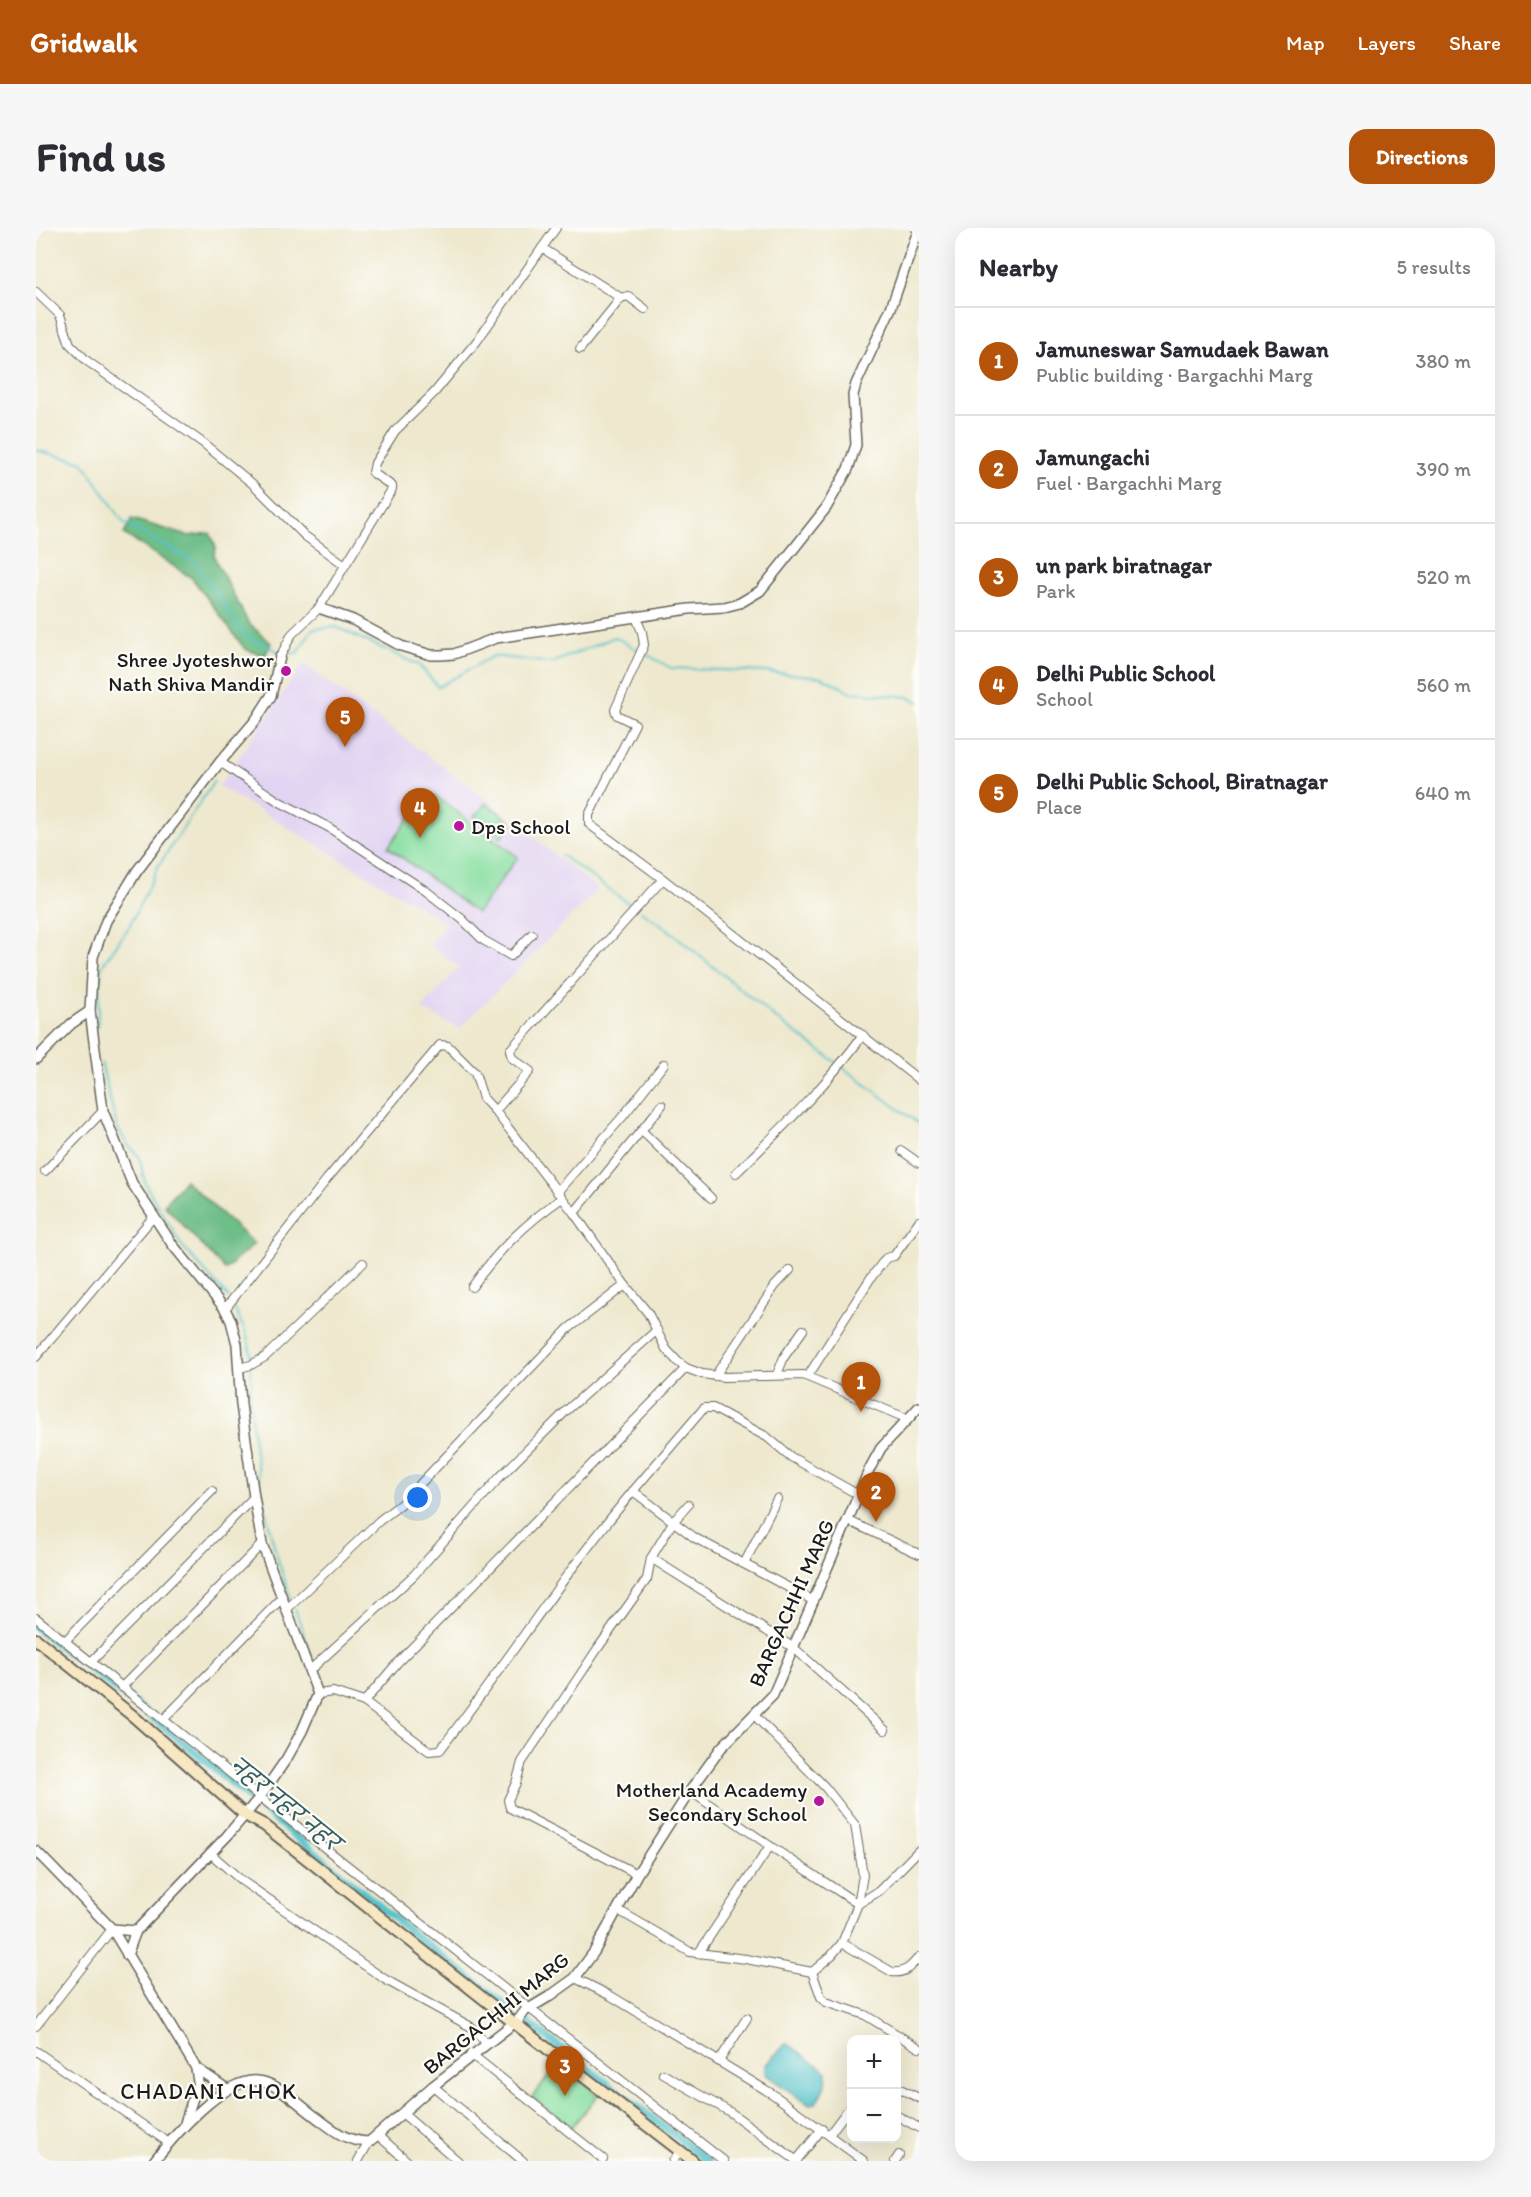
<!DOCTYPE html>
<html lang="en">
<head>
<meta charset="utf-8">
<style>
  :root { --surface:#fff; --page:#f7f7f7; --text:#2b2b33; --muted:#7c7c81; --line:#e1e1e2; --accent:#b45309 }
  body { margin:0; font-family:Itim,"Playpen Sans Deva",sans-serif; background:var(--page); color:var(--text) }
  .controls { position:absolute; right:18px; bottom:18px; display:grid; overflow:hidden; border-radius:12px; box-shadow:0 6px 24px #0002 }
  .controls button { width:54px; height:54px; display:grid; place-items:center; padding:0; border:0; border-bottom:2px solid var(--line); background:var(--surface); color:var(--text); font:30px sans-serif }
  .you { position:absolute; left:382px; top:1270px; width:21px; height:21px; margin:-15px; border:4px solid #fff; border-radius:50%; background:#1a73e8; box-shadow:0 0 0 9px #1a73e833 }
  .badge { display:grid; place-items:center; width:39px; height:39px; border-radius:50%; background:var(--accent); color:#fff; font-size:20px; font-weight:700 }
  .pin { position:absolute; translate:-50% -50px; filter:drop-shadow(0 2px 3px #0008) }
  .pin::after { content:''; position:absolute; top:32px; width:21px; height:18px; background:inherit; clip-path:polygon(0 0,100% 0,50% 100%) }
  .list { margin:0; padding:0; list-style:none }
  h2 { display:flex; justify-content:space-between; align-items:center; height:78px; margin:0; padding:0 24px; font-size:26px }
  h2 small { font-size:20px; font-weight:400; color:var(--muted) }
  .list li { display:grid; grid-template-columns:39px 1fr auto; gap:18px; align-items:center; box-sizing:border-box; height:108px; padding:0 24px; border-top:2px solid var(--line) }
  .list b { display:block; font-size:22px; white-space:nowrap }
  .list p { margin:0; font-size:20px; white-space:nowrap; color:var(--muted) }
  .list em { font-size:20px; font-style:normal; color:var(--muted) }
  .map { position:relative; flex:none; width:883px; height:1933px; overflow:hidden; border-radius:18px }
  header { display:flex; align-items:center; gap:36px; box-sizing:border-box; height:84px; padding:0 30px; background:var(--accent); color:#fff }
  header strong { font-size:28px }
  nav { display:flex; gap:33px; margin-inline-start:auto; font-size:21px }
  .intro { display:flex; align-items:center; justify-content:space-between; box-sizing:border-box; height:144px; padding:0 36px }
  h1 { margin:0; font-size:42px }
  .button { padding:15px 27px; border-radius:18px; background:var(--accent); color:#fff; font-size:21px; font-weight:700 }
  main { display:flex; gap:36px; padding:0 36px }
  aside { flex:1; background:var(--surface); border-radius:18px; box-shadow:0 6px 24px #0002 }
  .map>svg:first-child { display:block }
  .built { fill:#e2d4f3 }
  .green { fill:#89dfa2; stroke:#527e5f; stroke-width:1.5 }
  .forest { fill:#6ebe88; stroke:#456d52; stroke-width:1.5 }
  .water { fill:#55c2ca; stroke:#386f73; stroke-width:1.5 }
  .lines { fill:none; stroke-linecap:round; stroke-linejoin:round }
  .stream { stroke:#55c2ca; stroke-width:2 }
  .canal { stroke:#55c2ca; stroke-width:8 }
  .minor-casing { stroke:#66635a; stroke-width:10 }
  .tertiary-casing { stroke:#66635a; stroke-width:12 }
  .secondary-casing { stroke:#66635a; stroke-width:14 }
  .minor { stroke:#fff; stroke-width:8 }
  .tertiary { stroke:#fff; stroke-width:9 }
  .secondary { stroke:#f7e8c3; stroke-width:10 }
  .poi-dot { fill:#b5179e; stroke:#fdfcf7; stroke-width:2 }
  .labels { text-anchor:middle; dominant-baseline:central; stroke-width:4.5; stroke-linejoin:round; paint-order:stroke }
  .poi-label { font-size:21px; fill:#1c1c1c; stroke:#fdfcf7; text-anchor:end }
  .street-label { font-size:21px; fill:#1c1c1c; stroke:#fdfcf7 }
  .water-label { font-size:22px; font-style:italic; fill:#335e62; stroke:#fdfcf7 }
  .neighbourhood-label { font-size:22px; letter-spacing:1.5px; fill:#1c1c1c; stroke:#fdfcf7 }
</style>
</head>
<body>
<header>
<strong>Gridwalk</strong>
<nav><a>Map</a><a>Layers</a><a>Share</a></nav>
</header>
<div class="intro"><h1>Find us</h1><a class="button">Directions</a></div>
<main>
<div class="map">
<svg width="883" height="1933" viewBox="0 0 883 1933">
  <rect width="100%" height="100%" fill="#fdfcf7"/>
  <filter id="ink" filterUnits="userSpaceOnUse"><feTurbulence type="fractalNoise" baseFrequency=".0167" numOctaves="2"/><feDisplacementMap in="SourceGraphic" scale="12" xChannelSelector="R" yChannelSelector="G"/><feConvolveMatrix kernelMatrix="1 2 1 2 8 2 1 2 1" color-interpolation-filters="sRGB"/></filter>
  <filter id="wash" filterUnits="userSpaceOnUse"><feTurbulence type="fractalNoise" baseFrequency=".008" numOctaves="4" result="noise"/><feDisplacementMap in="SourceGraphic" scale="24" xChannelSelector="R" yChannelSelector="G"/><feGaussianBlur stdDeviation="1.35" result="paint"/><feColorMatrix in="noise" values="0 0 0 0 0 0 0 0 0 0 0 0 0 0 0 0 0 1.4 0 .05"/><feComposite in="paint" operator="in"/></filter>
  <g filter="url(#wash)">
    <rect width="100%" height="100%" fill="#eee8ce"/>
    <polygon class="built" points="267,436 436,560 562,661 423,801 386,781 423,739 393,717 410,695 183,558"/>
    <g class="green">
      <polygon points="393,563 482,629 441,685 352,619"/>
      <polygon points="450,575 476,595 465,610 438,589"/>
      <polygon points="523,1835 562,1867 534,1901 496,1869"/>
    </g>
    <g class="forest">
      <polygon points="96,291 152,308 174,305 180,320 178,327 180,333 213,396 235,415 229,428 209,421 156,350 88,306"/>
      <polygon points="149,952 218,1016 189,1042 128,977"/>
    </g>
    <polygon class="water" points="751,1815 791,1844 790,1856 780,1875 772,1876 729,1846 729,1837"/>
    <g class="lines">
      <g class="stream">
        <polyline points="0,222 47,234 88,295 159,334 209,408 244,424"/>
        <polyline points="250,425 262,425 276,401 300,399 383,437 402,459 457,428 516,435 579,409 635,440 731,444 786,449 815,464 872,469 883,474"/>
        <polyline points="525,627 596,678"/>
        <polyline points="605,683 629,699 743,793 801,835"/>
        <polyline points="61,800 65,739 93,699 123,637 178,553"/>
        <polyline points="65,835 81,899 91,916 103,928 109,955 117,970 146,1018 193,1070"/>
        <polyline points="806,839 883,896"/>
        <path d="M197,1078C206,1096 216,1114 215,1134"/>
        <path d="M215,1140C216,1151 214,1162 214,1172C218,1238 232,1309 255,1371"/>
        <polyline points="259,1381 276,1430"/>
      </g>
      <g class="canal">
        <polyline points="0,1399 126,1497 383,1711 475,1782"/>
        <polyline points="491,1794 672,1933"/>
      </g>
    </g>
  </g>
  <g filter="url(#ink)">
    <g class="lines">
      <defs>
        <g id="minor">
          <polyline points="506,20 585,70 592,68 609,81"/>
          <polyline points="0,64 24,87 34,116 51,133 167,215 218,257 269,308 309,337"/>
          <polyline points="544,121 585,70"/>
          <polyline points="600,389 606,404 608,417 579,482 581,487 599,496 553,587 553,596 627,651 883,852"/>
          <polyline points="244,429 256,406 283,380 356,261 356,258 337,245 339,235 359,203 398,165 441,113 520,0"/>
          <polyline points="184,534 242,573 292,599 390,663 426,691 447,712 475,728 496,706"/>
          <polyline points="627,651 474,822 476,830 494,843 459,883 538,985 589,1057 612,1085 630,1121 642,1134 650,1140 666,1146 688,1149 767,1147 872,1191"/>
          <polyline points="606,903 675,970"/>
          <polyline points="866,923 883,935"/>
          <polyline points="9,943 67,883"/>
          <path d="M700,945C745,901 790,858 827,807"/>
          <polyline points="521,964 588,887 628,836"/>
          <polyline points="538,985 626,877"/>
          <path d="M436,1059C462,1022 489,996 526,970"/>
          <polyline points="189,1081 291,951 404,817 412,818 439,845 447,870 459,883"/>
          <polyline points="0,1129 118,988"/>
          <polyline points="203,1140 215,1137 229,1129 327,1035"/>
          <polyline points="741,1147 748,1129 767,1102"/>
          <polyline points="679,1148 739,1058 754,1042"/>
          <polyline points="772,1148 834,1051 850,1030 858,1028 883,993"/>
          <polyline points="597,1263 668,1180 677,1180 731,1209 755,1229 821,1266"/>
          <polyline points="811,1292 883,1326"/>
          <polyline points="615,1330 758,1420 849,1502"/>
          <polyline points="708,1336 741,1271"/>
          <polyline points="250,1382 343,1293 365,1276 532,1101 589,1057"/>
          <polyline points="0,1390 224,1569 688,1933"/>
          <polyline points="29,1413 176,1263"/>
          <polyline points="55,1434 218,1269"/>
          <polyline points="273,1443 378,1347 463,1250 530,1183 621,1102"/>
          <polyline points="86,1459 226,1316"/>
          <polyline points="282,1466 297,1464 328,1474 362,1434 650,1140"/>
          <path d="M328,1474L393,1523L404,1522C470,1436 528,1345 597,1263L659,1310L778,1373"/>
          <polyline points="127,1492 246,1370"/>
          <polyline points="654,1563 734,1618 822,1676 843,1663 883,1622"/>
          <polyline points="174,1625 206,1653 350,1752 437,1800 450,1815"/>
          <polyline points="601,1646 474,1580 472,1572 480,1555 486,1534 562,1420 611,1351 615,1330 637,1294 652,1277"/>
          <polyline points="582,1682 654,1724 710,1731 776,1744 795,1728 806,1715 822,1676 827,1647 819,1597 789,1559 719,1488"/>
          <path d="M806,1715L856,1744C869,1746 875,1738 883,1729"/>
          <polyline points="662,1726 734,1618"/>
          <polyline points="776,1744 785,1769 790,1774 829,1787 883,1820"/>
          <polyline points="539,1750 575,1768 738,1867 828,1933"/>
          <polyline points="0,1798 76,1701"/>
          <polyline points="0,1823 133,1915"/>
          <polyline points="435,1826 567,1931"/>
          <polyline points="683,1833 711,1790"/>
          <polyline points="627,1846 694,1884 761,1933"/>
          <polyline points="397,1858 487,1933"/>
          <polyline points="860,1859 883,1870"/>
          <polyline points="366,1885 422,1933"/>
          <polyline points="860,1887 883,1900"/>
          <polyline points="793,1907 816,1876"/>
          <polyline points="343,1908 371,1933"/>
          <polyline points="322,1933 333,1914"/>
          <polyline points="637,1933 644,1923"/>
          <polyline points="760,1933 786,1901"/>
          <polyline points="859,1933 863,1927"/>
        </g>
        <g id="tertiary">
          <polyline points="283,380 317,392 365,418 395,427 405,427 418,426 460,410 653,381 688,379 704,375 724,363 760,318 790,280 812,241 820,217 817,167 820,156 855,80 883,0"/>
          <polyline points="0,831 35,796 54,783"/>
          <polyline points="0,1623 76,1701 160,1840 191,1861"/>
          <polyline points="76,1701 100,1703"/>
          <polyline points="91,1727 100,1703 191,1608 224,1569 251,1530 266,1503 282,1466 226,1316 218,1269 205,1177 201,1116 195,1093 189,1081 136,1016 96,955 67,883 54,783 57,729 70,693 101,643 184,534 219,493 235,468 244,429"/>
          <polyline points="149,1895 162,1854 160,1840"/>
          <path d="M118,1933C137,1909 188,1849 222,1853C243,1855 263,1877 280,1889C299,1903 309,1913 333,1914L397,1858L483,1791L489,1783L514,1768L539,1750L558,1724L601,1646L654,1563L685,1520L737,1467L834,1240L845,1220L883,1179"/>
        </g>
        <polyline id="secondary" points="0,1411 97,1488 209,1587 228,1597 477,1794 657,1933"/>
      </defs>
      <use href="#minor" class="minor-casing"/>
      <use href="#tertiary" class="tertiary-casing"/>
      <use href="#secondary" class="secondary-casing"/>
      <use href="#minor" class="minor"/>
      <use href="#tertiary" class="tertiary"/>
      <use href="#secondary" class="secondary"/>
    </g>
  </g>
  <g class="poi-dot">
    <circle cx="250" cy="443" r="6"/>
    <circle cx="423" cy="598" r="6"/>
    <circle cx="783" cy="1573" r="6"/>
  </g>
  <g class="labels">
    <g class="poi-label">
      <text x="238" y="431">Shree Jyoteshwor<tspan x="238" dy="24">Nath Shiva Mandir</tspan></text>
      <text x="435" y="598" text-anchor="start">Dps School</text>
      <text x="771" y="1561">Motherland Academy<tspan x="771" dy="24">Secondary School</tspan></text>
    </g>
    <g class="street-label">
      <text transform="translate(755 1375) rotate(-66)">BARGACHHI MARG</text>
      <text transform="translate(460 1785) rotate(-39)">BARGACHHI MARG</text>
    </g>
    <g class="water-label">
      <text transform="translate(249 1576) rotate(39)">नहर नहर नहर</text>
    </g>
    <g class="neighbourhood-label">
      <text x="173" y="1863">CHADANI CHOK</text>
    </g>
  </g>
</svg>
<div class="controls">
<button>+</button>
<button>−</button>
</div>
<div class="you"></div>
<div class="pin badge" style="left:825px;top:1184px">1</div>
<div class="pin badge" style="left:840px;top:1294px">2</div>
<div class="pin badge" style="left:529px;top:1868px">3</div>
<div class="pin badge" style="left:384px;top:610px">4</div>
<div class="pin badge" style="left:309px;top:519px">5</div>
</div>
<aside>
<h2>Nearby<small>5 results</small></h2>
<ul class="list">
<li><span class="badge">1</span><div><b>Jamuneswar Samudaek Bawan</b><p>Public building · Bargachhi Marg</p></div><em>380 m</em></li>
<li><span class="badge">2</span><div><b>Jamungachi</b><p>Fuel · Bargachhi Marg</p></div><em>390 m</em></li>
<li><span class="badge">3</span><div><b>un park biratnagar</b><p>Park</p></div><em>520 m</em></li>
<li><span class="badge">4</span><div><b>Delhi Public School</b><p>School</p></div><em>560 m</em></li>
<li><span class="badge">5</span><div><b>Delhi Public School, Biratnagar</b><p>Place</p></div><em>640 m</em></li>
</ul>
</aside>
</main>
</body>
</html>
